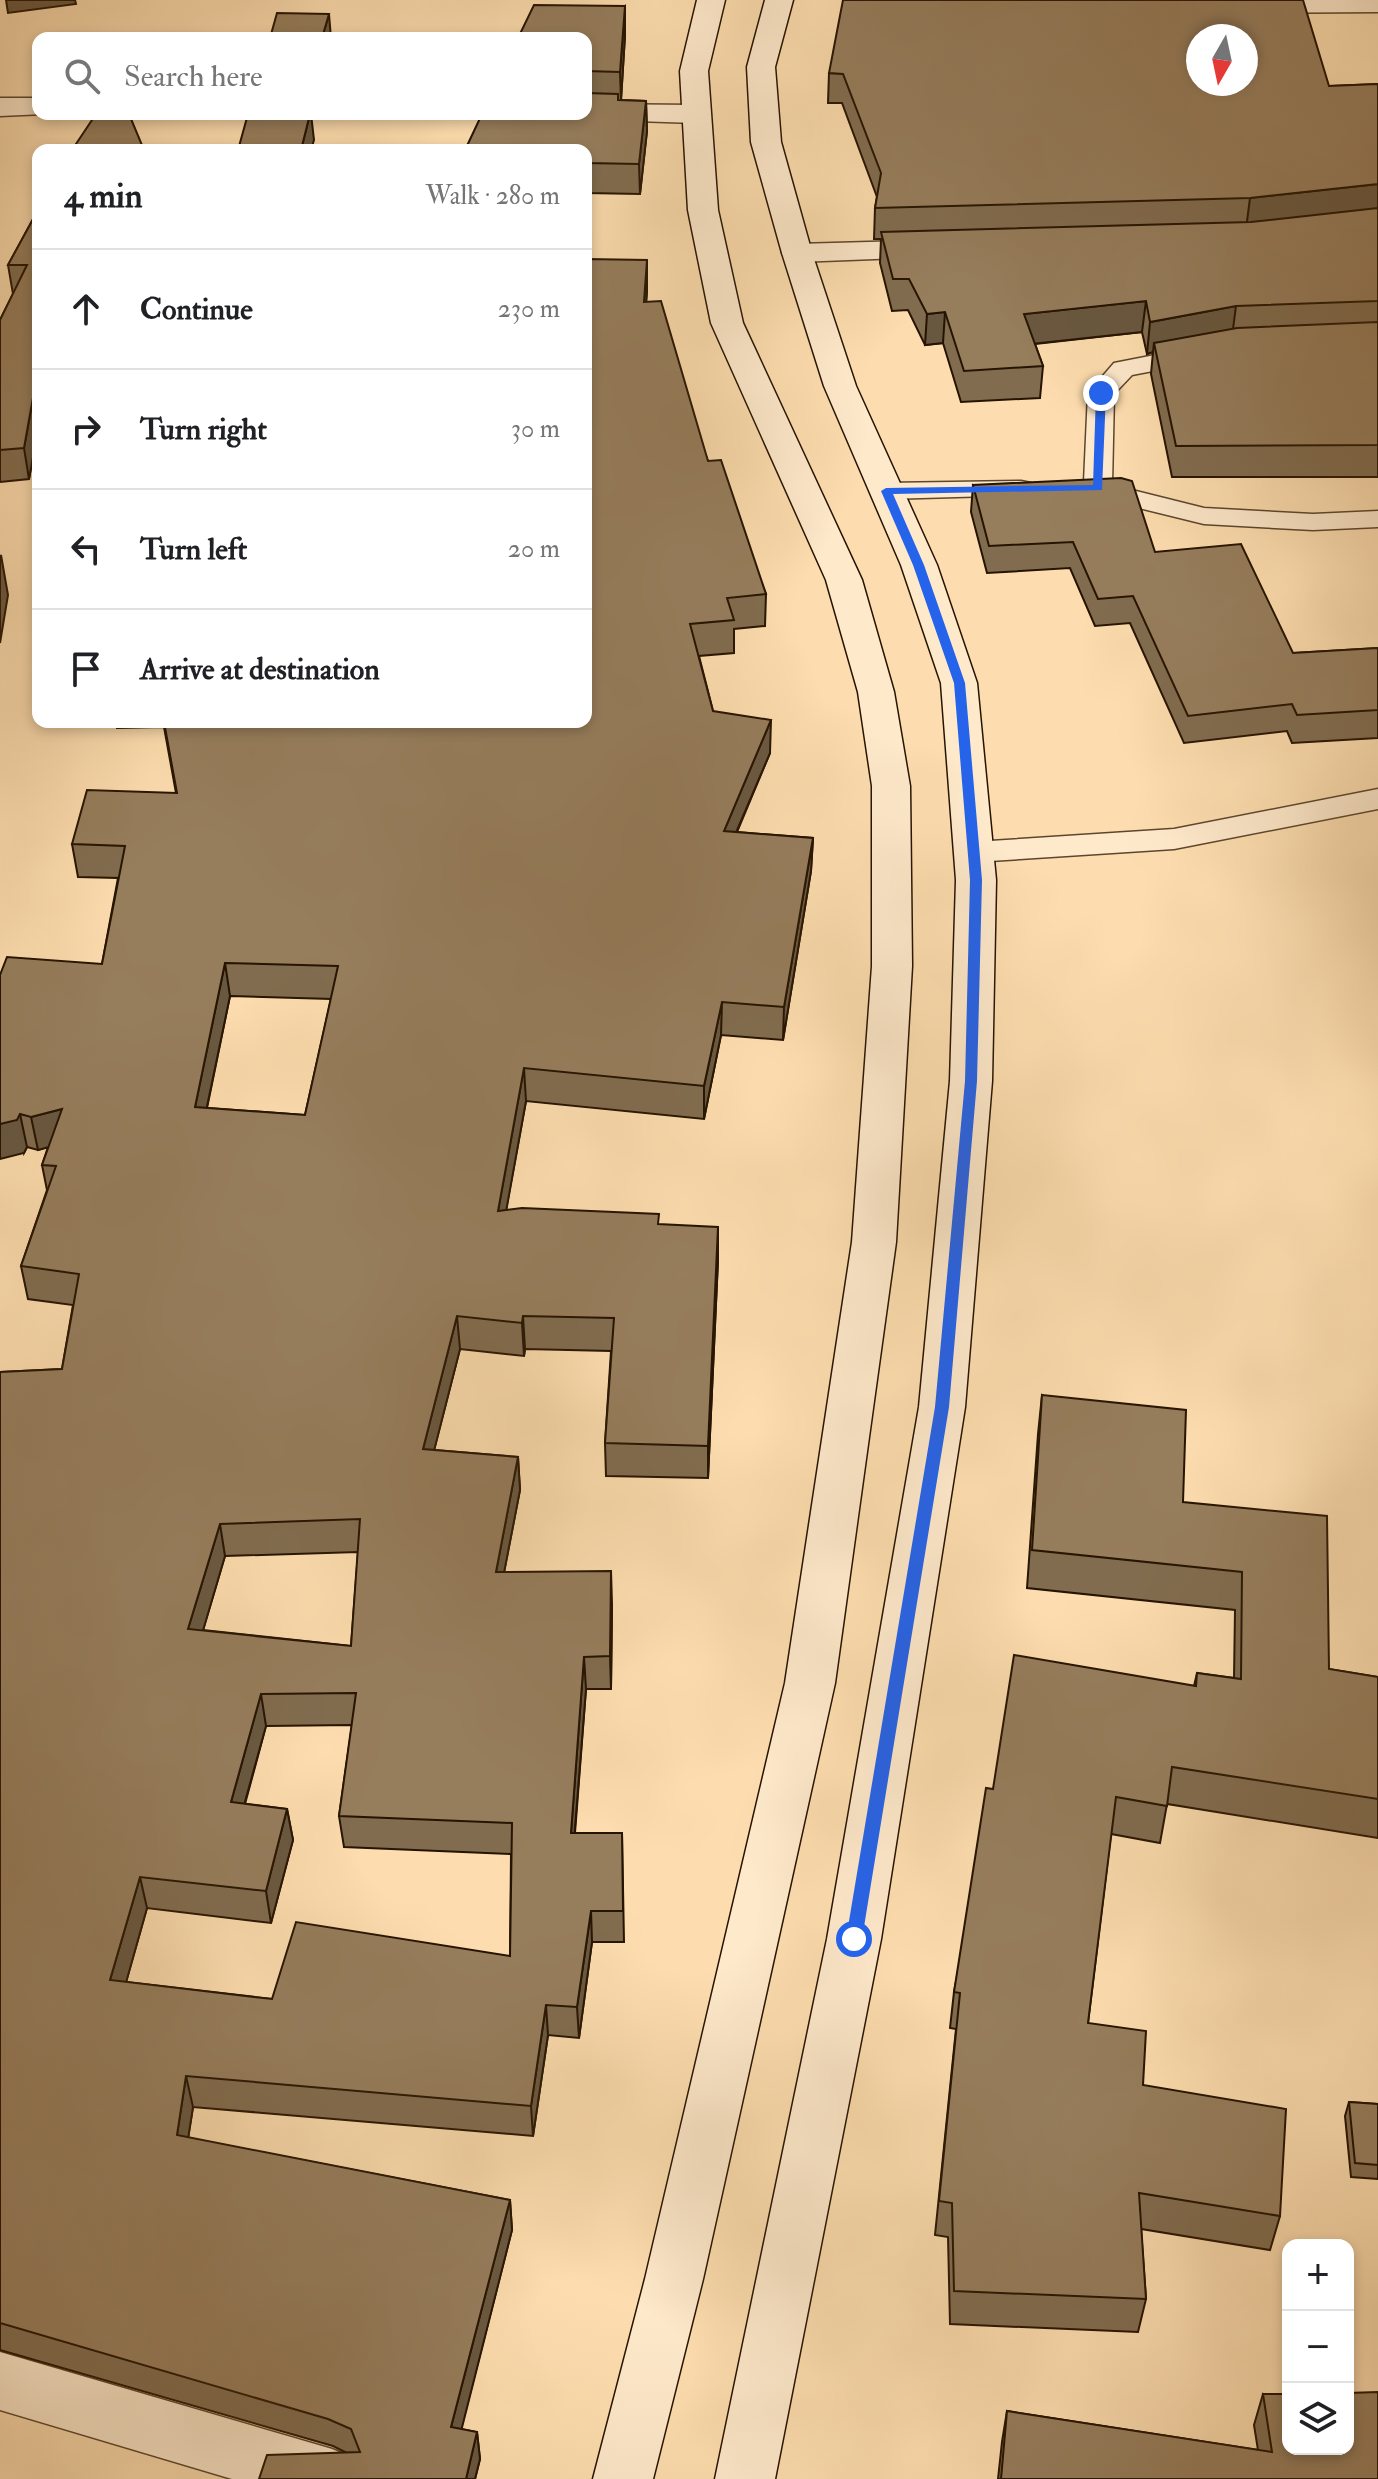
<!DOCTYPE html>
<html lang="en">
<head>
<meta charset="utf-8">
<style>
  :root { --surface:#fff; --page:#f6f6f6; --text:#202124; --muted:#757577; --line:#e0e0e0 }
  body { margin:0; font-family:"IM FELL Double Pica",serif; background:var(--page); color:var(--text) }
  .controls { position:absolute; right:24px; bottom:24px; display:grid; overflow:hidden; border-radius:16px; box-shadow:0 4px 12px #0003 }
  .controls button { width:72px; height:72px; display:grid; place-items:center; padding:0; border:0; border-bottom:2px solid var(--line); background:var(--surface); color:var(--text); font:40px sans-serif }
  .compass { position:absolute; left:1186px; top:24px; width:72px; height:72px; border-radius:50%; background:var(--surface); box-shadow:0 4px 12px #0003; rotate:189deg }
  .stop { position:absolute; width:24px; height:24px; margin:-18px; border:6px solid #2563eb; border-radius:50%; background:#fff }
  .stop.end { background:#2563eb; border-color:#fff; box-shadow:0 2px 8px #0008 }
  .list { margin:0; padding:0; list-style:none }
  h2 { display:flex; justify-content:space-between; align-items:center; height:104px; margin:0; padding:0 32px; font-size:34px }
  h2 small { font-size:26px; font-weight:400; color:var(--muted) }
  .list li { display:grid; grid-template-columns:52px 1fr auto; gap:24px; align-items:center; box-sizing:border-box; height:120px; padding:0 32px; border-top:2px solid var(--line) }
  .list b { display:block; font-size:30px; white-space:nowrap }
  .list em { font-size:26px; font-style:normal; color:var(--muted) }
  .icon { flex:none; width:44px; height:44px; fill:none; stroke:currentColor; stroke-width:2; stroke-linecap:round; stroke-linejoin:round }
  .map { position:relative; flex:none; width:1378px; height:2479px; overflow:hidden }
  .search { position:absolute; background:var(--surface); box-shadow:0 4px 12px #0003; left:32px; top:32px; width:560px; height:88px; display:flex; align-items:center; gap:20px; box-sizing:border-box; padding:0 28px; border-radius:16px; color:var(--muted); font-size:30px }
  .panel { position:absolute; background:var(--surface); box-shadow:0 4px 12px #0003; left:32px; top:144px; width:560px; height:584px; border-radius:16px }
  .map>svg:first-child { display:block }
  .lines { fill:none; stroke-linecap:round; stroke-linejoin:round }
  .service-casing { stroke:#5c462d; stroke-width:3 }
  .minor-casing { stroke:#5c462d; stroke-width:3 }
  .secondary-casing { stroke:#261402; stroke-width:3 }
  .service { fill:#fee9cb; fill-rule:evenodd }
  .minor { fill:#fee9cb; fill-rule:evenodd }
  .secondary { fill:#fee9cb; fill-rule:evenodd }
  .wall { fill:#816c4f; stroke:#261402; stroke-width:2; fill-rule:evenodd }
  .shaded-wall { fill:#695840; stroke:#261402; stroke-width:2 }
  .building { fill:#967d5c; stroke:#261402; stroke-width:2; fill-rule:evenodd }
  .route { fill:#2563eb }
</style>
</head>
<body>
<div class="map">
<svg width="1378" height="2479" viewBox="0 0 1378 2479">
  <rect width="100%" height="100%" fill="#fdddaf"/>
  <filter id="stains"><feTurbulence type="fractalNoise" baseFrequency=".0025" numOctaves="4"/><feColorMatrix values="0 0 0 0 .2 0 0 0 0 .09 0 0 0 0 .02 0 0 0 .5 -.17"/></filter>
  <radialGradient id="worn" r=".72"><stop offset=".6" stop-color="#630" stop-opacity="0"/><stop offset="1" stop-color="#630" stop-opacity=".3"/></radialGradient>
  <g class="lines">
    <defs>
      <g id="service">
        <polygon points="1201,346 1210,348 1214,354 1210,360 1132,375 1114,394 1112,485 1204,508 1313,514 1378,511 1378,527 1313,530 1204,524 1082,494 1078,488 1084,482 1088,393 1114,363"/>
        <polygon points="1021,481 1031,483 1035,489 1031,495 886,499 876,497 872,491 876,485 886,483"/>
        <polygon points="1378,789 1378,809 1174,849 974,862 963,859 958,852 963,845 974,842 1174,829"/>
      </g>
      <g id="minor">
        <polygon points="1234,0 1378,0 1378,12 1244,13 1234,11 1230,5"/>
        <polygon points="0,98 38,98 38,114 45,114 0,116"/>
        <polygon points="586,104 695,105 705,108 709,114 705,120 695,123 576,119 572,114 586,114"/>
        <polygon points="941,240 952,242 956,249 952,256 797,262 786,260 782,253 786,246 797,244"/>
        <polygon points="0,2352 332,2449 353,2458 362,2479 232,2479 0,2410"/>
      </g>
      <g id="secondary">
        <polygon points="697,0 725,0 708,71 718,210 743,323 862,580 894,692 910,786 912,966 896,1242 835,1683 703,2279 653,2479 593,2479 645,2279 785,1683 852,1242 872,966 872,786 858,692 826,580 711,323 688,210 680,71"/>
        <polygon points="765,0 793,0 775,67 781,142 812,253 856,386 937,565 977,683 996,880 992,1081 965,1407 881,1939 775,2479 715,2479 827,1939 919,1407 950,1081 956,880 941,683 901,565 824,386 782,253 751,142 747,67"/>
      </g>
    </defs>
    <use href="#service" class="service-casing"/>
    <use href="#minor" class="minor-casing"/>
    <use href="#secondary" class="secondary-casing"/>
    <use href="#service" class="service"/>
    <use href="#minor" class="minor"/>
    <use href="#secondary" class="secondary"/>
  </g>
  <g class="wall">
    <polygon points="625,6 625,35 621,100 646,101 647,131 640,194 586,193 586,38"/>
    <polygon points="829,73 1329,86 1378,84 1378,477 1172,477 1151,374 1153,352 1147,354 1142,332 1035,344 1043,366 1040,398 961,402 943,343 925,345 908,310 892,311 880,263 881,239 874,239 875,208 877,197 842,103 828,103"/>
    <polygon points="38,210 38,430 29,479 0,482 0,320 13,294 8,265"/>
    <path d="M647,291L646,302L708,461L766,594L765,626L734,629V653L699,656L713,711L770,753L737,832L813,838L811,871L783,1040L721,1035L704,1119L526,1101L506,1210L659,1225L718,1260L708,1478L606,1476L605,1443L611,1351L525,1349L524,1356L460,1349L434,1450L518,1457L520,1490L504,1572L612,1604L611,1689H586L575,1833H622L624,1942H592L579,2038L548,2035L533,2136L193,2107L188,2138L510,2200L512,2230L461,2429L477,2432L480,2459L475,2479H259L347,2453L333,2446L0,2350V1372L62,1369L73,1305L28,1299L21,1266L47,1190L42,1165L48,1147L38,1150L27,1147L24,1153L0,975L102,964L118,878L78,877L72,844L176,793L164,727L117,728L116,722H586ZM230,996L331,999L305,1115L207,1108ZM358,1552L351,1646L203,1630L225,1556ZM352,1725L339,1816L344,1847L511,1854L510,1956L272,1999L126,1982L147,1908L271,1923L293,1840L287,1809L245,1804L266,1726Z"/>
    <polygon points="973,485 1155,552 1293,653 1378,648 1378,738 1292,743 1287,731 1184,743 1130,623 1095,626 1070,568 987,573 971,512"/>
    <polygon points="1042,1395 1183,1502 1329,1669 1378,1677 1378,1838 1167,1804 1160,1843 1111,1834 1088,2023 1143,2085 1280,2216 1270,2250 1141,2229 1146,2299 1138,2332 950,2324 948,2237 935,2235 956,2029 950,2028 954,1992 993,1789 1194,1686 1197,1673 1234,1678 1235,1610 1027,1588 1038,1434"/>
    <polygon points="1349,2102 1378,2104 1378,2179 1351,2177 1345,2116"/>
    <polygon points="1263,2394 1378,2479 998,2479 1002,2442 1007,2411 1258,2450 1254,2425"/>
  </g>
  <g class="shaded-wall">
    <polygon points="6,0 75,0 76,4 8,13"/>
    <polygon points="625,6 625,35 621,101 620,72"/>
    <polygon points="329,14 331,38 322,38"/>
    <polygon points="646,101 647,131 640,194 639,164"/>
    <polygon points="310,114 311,114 314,140 311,150 301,150"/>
    <polygon points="1378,184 1378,214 1246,229 1250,198"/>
    <polygon points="647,260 647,291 644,334 644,302"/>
    <polygon points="1146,301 1142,332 1022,345 1024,314"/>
    <polygon points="1236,306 1232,337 1154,343 1153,352 1147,354 1150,322"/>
    <polygon points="945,312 943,343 925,345 927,314"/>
    <polygon points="38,370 38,430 29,479 24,448"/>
    <polygon points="1,555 8,595 0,643 0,561"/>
    <polygon points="771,720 770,753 723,863 724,831"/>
    <polygon points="813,838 811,871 783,1040 784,1007"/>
    <polygon points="225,963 230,996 200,1140 195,1107"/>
    <polygon points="722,1002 721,1035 704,1119 704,1086"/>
    <polygon points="524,1068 526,1101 500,1245 498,1211"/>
    <polygon points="62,1109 68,1142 38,1150 31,1117"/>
    <polygon points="20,1114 27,1147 24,1153 0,1159 0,1124"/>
    <polygon points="718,1227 718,1260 708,1478 708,1446"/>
    <polygon points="457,1316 460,1349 426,1482 423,1449"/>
    <polygon points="523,1316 525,1349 524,1356 522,1323"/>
    <polygon points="518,1457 520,1490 498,1604 496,1572"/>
    <polygon points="220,1524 225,1556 194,1661 188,1629"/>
    <polygon points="611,1571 612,1604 611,1689 610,1656"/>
    <polygon points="584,1657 586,1689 572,1865 571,1833"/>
    <polygon points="261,1694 266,1726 236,1834 231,1802"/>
    <polygon points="287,1809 293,1840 271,1923 266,1891"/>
    <polygon points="140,1877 147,1908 118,2011 110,1980"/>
    <polygon points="591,1911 592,1942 579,2038 577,2007"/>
    <polygon points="546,2005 548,2035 533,2136 531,2106"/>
    <polygon points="186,2076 193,2107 184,2165 177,2135"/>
    <polygon points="510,2200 512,2230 455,2455 451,2427"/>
    <polygon points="477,2432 480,2459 475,2479 466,2479"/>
  </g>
  <g class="building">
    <path d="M843,0H1303L1329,86L1378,84V184L1250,198L875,208L881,173L843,74L829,73ZM1198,36H1246V84H1198Z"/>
    <polygon points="534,5 625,6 620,72 586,71 586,38 518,38"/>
    <polygon points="277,13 329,14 322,38 270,38"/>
    <polygon points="586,93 618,94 618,100 646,101 639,164 586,163 586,150 465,150 482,114 586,114"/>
    <polygon points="96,114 129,114 144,150 72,150"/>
    <polygon points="248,114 310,114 301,150 238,150"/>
    <polygon points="1378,208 1378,301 1236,306 1150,322 1146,301 1024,314 1043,366 964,371 945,312 927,314 909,279 893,279 881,232 1251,222"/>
    <polygon points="38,210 38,370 24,448 0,450 0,320 27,265 8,265"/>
    <path d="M586,259L647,260L644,302L661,301L708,461L721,460L766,594L727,598L734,620L690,624L713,711L771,720L724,831L813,838L784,1007L722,1002L704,1086L524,1068L498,1211L522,1208L659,1214L658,1224L718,1227L708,1446L605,1443L614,1318L523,1316L522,1323L457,1316L423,1449L518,1457L496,1572L611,1571L610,1656L584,1657L571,1833H622L623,1911H591L577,2007L546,2005L531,2106L186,2076L177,2135L510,2200L451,2427L477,2432L466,2479H259L267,2455L360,2452L351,2429L328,2419L0,2323V1372L62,1369L79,1274L21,1266L56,1166L42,1165L62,1109L31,1117L20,1114L17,1120L0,1124V975L7,957L102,964L125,846L72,844L87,790L177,793L164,722H586ZM225,963L338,966L305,1115L195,1107ZM360,1519L351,1646L188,1629L220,1524ZM356,1693L339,1816L512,1823L510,1956L296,1922L272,1999L110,1980L140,1877L266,1891L287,1809L231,1802L261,1694Z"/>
    <polygon points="1378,322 1378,445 1176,446 1154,343 1237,328"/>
    <polygon points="1121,478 1132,481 1155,552 1241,544 1293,653 1378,648 1378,710 1297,715 1292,704 1188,716 1133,596 1098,599 1073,542 989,546 973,485"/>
    <polygon points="1042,1395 1186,1410 1183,1502 1327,1516 1329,1669 1378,1677 1378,1799 1172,1767 1167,1806 1116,1797 1088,2023 1146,2031 1143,2085 1286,2109 1280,2216 1139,2193 1146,2299 954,2291 952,2203 939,2201 960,1993 954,1992 986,1788 993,1789 1014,1655 1196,1686 1197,1673 1241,1679 1242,1572 1032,1550"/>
    <polygon points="1349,2102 1378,2104 1378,2165 1355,2163"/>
    <polygon points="1378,2392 1378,2479 1001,2479 1007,2411 1272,2452 1263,2394 1288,2394 1288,2449 1348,2449 1348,2393"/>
  </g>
  <polygon class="route" points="1101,390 1106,393 1102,490 893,494 924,565 965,683 982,880 977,1081 949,1407 862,1939 854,1946 846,1939 935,1407 965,1081 970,880 954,683 913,565 881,491 886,488 1093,485 1096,393"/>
  <rect width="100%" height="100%" filter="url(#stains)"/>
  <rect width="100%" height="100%" fill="url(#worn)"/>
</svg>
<div class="controls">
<button>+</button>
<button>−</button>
<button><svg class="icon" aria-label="layers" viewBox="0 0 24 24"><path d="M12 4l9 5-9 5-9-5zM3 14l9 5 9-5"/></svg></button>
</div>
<svg class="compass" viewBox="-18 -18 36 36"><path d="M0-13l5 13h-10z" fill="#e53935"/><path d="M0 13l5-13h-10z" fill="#757577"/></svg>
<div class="stop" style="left:854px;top:1939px"></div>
<div class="stop end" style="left:1101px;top:393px"></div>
<div class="search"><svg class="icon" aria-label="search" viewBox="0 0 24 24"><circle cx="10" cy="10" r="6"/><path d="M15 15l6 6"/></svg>Search here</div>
<section class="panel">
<h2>4 min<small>Walk · 280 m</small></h2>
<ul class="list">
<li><svg class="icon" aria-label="ahead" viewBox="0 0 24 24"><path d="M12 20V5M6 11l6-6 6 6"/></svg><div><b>Continue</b></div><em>230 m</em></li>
<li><svg class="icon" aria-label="right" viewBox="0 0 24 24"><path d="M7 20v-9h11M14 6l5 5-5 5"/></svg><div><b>Turn right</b></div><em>30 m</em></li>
<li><svg class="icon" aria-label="left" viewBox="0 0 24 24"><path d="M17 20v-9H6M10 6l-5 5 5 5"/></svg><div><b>Turn left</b></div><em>20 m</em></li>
<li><svg class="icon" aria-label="arrive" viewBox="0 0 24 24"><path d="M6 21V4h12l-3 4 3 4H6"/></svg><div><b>Arrive at destination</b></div></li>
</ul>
</section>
</div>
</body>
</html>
